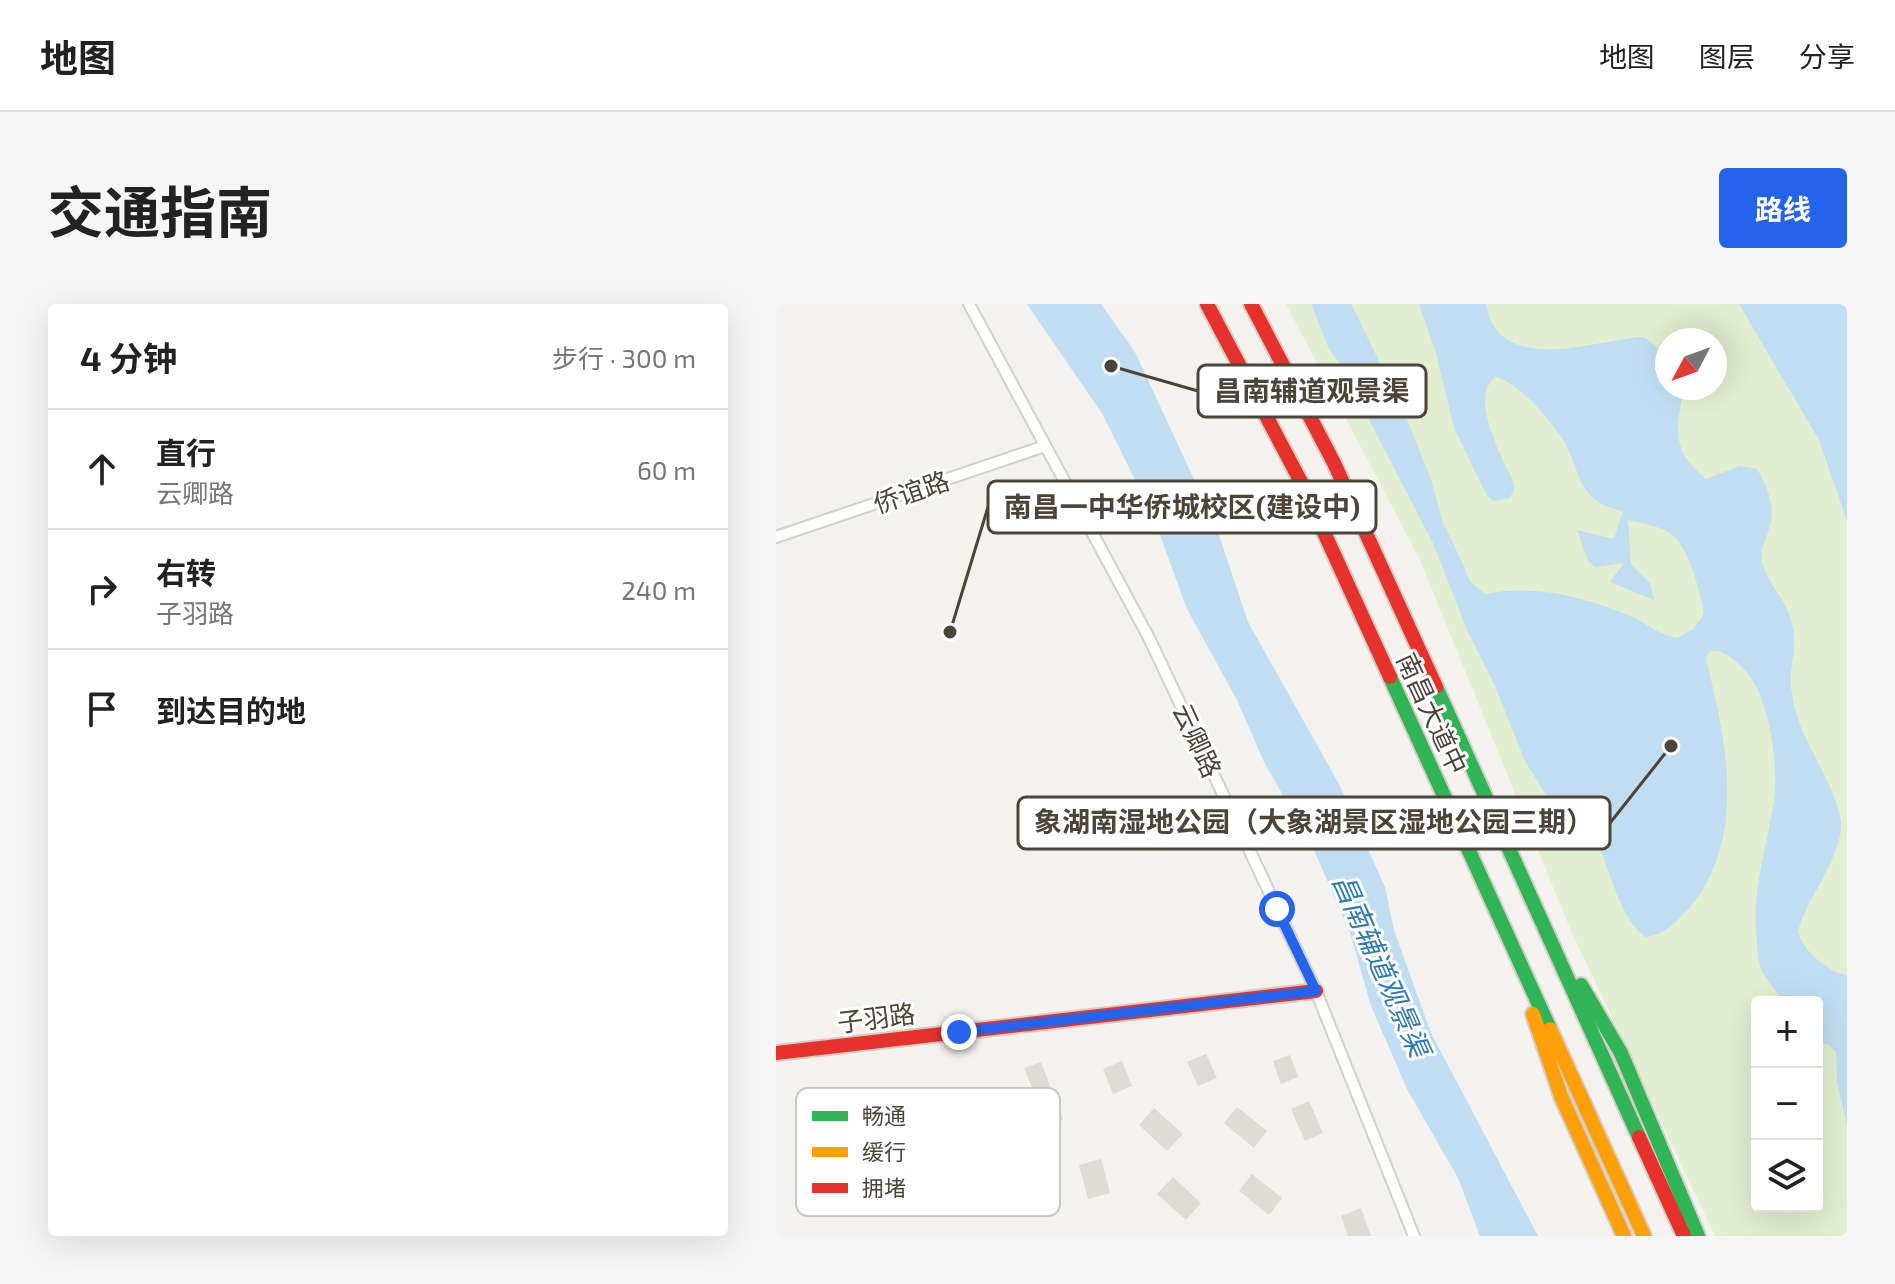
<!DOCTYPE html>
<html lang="zh">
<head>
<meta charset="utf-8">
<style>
  :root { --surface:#fff; --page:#f6f6f6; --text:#222; --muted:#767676; --line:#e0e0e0; --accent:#2563eb }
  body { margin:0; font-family:"Exo 2","Noto Sans SC",sans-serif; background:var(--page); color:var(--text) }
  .controls { position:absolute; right:24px; bottom:24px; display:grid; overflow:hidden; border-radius:8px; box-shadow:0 8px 32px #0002 }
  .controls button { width:72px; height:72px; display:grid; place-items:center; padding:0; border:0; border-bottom:2px solid var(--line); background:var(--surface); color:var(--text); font:40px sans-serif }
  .compass { position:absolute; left:879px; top:24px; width:72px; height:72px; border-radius:50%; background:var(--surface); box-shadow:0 8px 32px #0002; rotate:229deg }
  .stop { position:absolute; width:24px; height:24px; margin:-18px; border:6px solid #2563eb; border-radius:50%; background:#fff }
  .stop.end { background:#2563eb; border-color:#fff; box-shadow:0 2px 8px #0008 }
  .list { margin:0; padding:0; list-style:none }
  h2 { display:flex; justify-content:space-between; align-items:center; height:104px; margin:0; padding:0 32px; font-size:34px }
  h2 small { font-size:26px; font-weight:400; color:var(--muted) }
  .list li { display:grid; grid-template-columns:52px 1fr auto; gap:24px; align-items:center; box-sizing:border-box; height:120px; padding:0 32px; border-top:2px solid var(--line) }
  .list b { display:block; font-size:30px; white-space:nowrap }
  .list p { margin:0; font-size:26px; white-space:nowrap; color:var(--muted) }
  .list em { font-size:26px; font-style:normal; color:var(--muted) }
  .icon { flex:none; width:44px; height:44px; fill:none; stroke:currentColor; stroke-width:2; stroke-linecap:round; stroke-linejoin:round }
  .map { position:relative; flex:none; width:1071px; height:932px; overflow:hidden; border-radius:8px }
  header { display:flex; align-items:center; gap:48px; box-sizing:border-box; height:112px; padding:0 40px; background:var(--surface); border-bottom:2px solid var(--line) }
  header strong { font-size:38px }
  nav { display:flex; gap:44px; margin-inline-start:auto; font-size:28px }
  .intro { display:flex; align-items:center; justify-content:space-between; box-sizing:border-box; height:192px; padding:0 48px }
  h1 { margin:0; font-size:56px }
  .button { padding:20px 36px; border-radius:8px; background:var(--accent); color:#fff; font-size:28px; font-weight:700 }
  main { display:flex; gap:48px; padding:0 48px }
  aside { flex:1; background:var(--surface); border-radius:8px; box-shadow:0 8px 32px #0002 }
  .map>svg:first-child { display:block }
  .green { fill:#e1eecf; fill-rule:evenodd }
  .water { fill:#c0ddf1 }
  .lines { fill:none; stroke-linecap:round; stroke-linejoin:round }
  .stream { stroke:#c0ddf1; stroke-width:3 }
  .building { fill:#dedbd6 }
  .street-casing { stroke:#d2d0cb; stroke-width:14 }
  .fast-casing { stroke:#d3cfc5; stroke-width:18 }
  .slow-casing { stroke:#d3cfc5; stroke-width:18 }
  .jam-casing { stroke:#d3cfc5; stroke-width:18 }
  .street { stroke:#fdfdfc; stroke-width:10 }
  .fast { stroke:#30b455; stroke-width:14 }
  .slow { stroke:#ff9f0a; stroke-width:14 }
  .jam { stroke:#e5322d; stroke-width:14 }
  .route { stroke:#2563eb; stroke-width:10 }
  .labels { text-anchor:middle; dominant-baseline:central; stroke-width:6; stroke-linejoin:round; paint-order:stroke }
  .street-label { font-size:26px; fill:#4b4439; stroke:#fff }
  .water-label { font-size:28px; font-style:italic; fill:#2e7ab2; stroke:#fff }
  .key { fill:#fff; stroke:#c9c7c4; stroke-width:2 }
  .key-label { font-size:22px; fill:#4b4439 }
  .leader { fill:none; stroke:#4b4439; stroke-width:3 }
  .callout-dot { fill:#4b4439; stroke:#fff; stroke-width:3 }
  .callout { fill:#fff; stroke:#4b4439; stroke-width:3 }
  .callout-label { font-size:28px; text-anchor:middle; font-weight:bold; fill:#4b4439 }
</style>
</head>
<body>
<header>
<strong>地图</strong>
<nav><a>地图</a><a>图层</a><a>分享</a></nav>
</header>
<div class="intro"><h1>交通指南</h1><a class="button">路线</a></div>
<main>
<aside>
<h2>4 分钟<small>步行 · 300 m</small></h2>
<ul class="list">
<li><svg class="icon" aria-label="ahead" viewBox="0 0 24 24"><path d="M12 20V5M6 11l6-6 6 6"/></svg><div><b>直行</b><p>云卿路</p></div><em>60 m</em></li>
<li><svg class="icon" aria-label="right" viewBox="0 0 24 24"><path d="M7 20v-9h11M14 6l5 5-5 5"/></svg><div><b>右转</b><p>子羽路</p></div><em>240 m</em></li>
<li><svg class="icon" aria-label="arrive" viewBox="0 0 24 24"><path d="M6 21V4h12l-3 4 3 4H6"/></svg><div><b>到达目的地</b></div></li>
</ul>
</aside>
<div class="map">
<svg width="1071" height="932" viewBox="0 0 1071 932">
  <rect width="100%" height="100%" fill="#f4f2ee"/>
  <path class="green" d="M510,0H986L1071,178V932H939L795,627L644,256ZM891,36H939V84H891ZM981,698H1041V902H981Z"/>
  <g class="water">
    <polygon points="251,0 325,0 359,48 441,225 472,318 563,480 609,583 618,626 655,729 762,932 704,932 682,874 631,785 595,702 574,629 538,546 488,458 461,396 411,305 377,212 327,111"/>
    <path d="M535,0H575L628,108L655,175L672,238L695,278L709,290C759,280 810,293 856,313C871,320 885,332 901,334L917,325L928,310C924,287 913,243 894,229C884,222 863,219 852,216L855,260L874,279L878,296L834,278L848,259L819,263L812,257L801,226L838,235L847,207C802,198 806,172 790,141C779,120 742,77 719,73C692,96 728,155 739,182L734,194L717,197L711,192L678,124L660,49L643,0H710C712,7 714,17 718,23C748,65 825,35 867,33C888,44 891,62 891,84H907C901,126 894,145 930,175L964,162L981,165C989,179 999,200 995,217C993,231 983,242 986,258C991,279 1013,299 1017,323C1022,346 1011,367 1016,389C1018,403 1022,418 1028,430C1038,453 1068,501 1065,526C1060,561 1032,593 1022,627C1027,648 1051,666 1071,672V822L1061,777L1060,748L1053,741L1041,738V698H1007C1001,686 988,675 984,662C981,652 981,637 980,626C977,577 994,534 999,488C1002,454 991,384 965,362C956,354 945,344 933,348L930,355C950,435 972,534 914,603C901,618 889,630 870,633C844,618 827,547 815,517L808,508L777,498L770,491L749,457L719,382L692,328L657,239L564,60L553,45Z"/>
    <polygon points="963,0 1071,0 1071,217 1043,136"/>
  </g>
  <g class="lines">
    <polyline class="stream" points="668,224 689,268"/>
  </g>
  <g class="building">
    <polygon points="430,750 441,774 422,782 411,758"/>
    <polygon points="514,751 522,773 505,780 497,757"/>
    <polygon points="346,757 356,782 337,790 327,765"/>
    <polygon points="265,758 287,816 271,822 248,764"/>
    <polygon points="533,797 547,829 529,837 515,805"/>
    <polygon points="461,803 491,827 478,844 448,819"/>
    <polygon points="378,804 407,830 391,847 363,821"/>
    <polygon points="325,855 334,889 312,895 303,861"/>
    <polygon points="476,870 506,894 493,911 463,887"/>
    <polygon points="397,873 425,899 410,916 381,890"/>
    <polygon points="585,904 595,932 572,932 565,912"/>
  </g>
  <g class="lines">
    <defs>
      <g id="street">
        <polyline points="193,0 373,334 540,687 638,932"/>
        <polyline points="0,233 269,142"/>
      </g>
      <g id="fast">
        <polyline points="614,373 774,725"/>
        <polyline points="660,383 863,833"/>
        <polyline points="805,681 845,749 922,932"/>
      </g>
      <g id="slow">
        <polyline points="757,710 785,792 848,932"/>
        <polyline points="774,725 868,932"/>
      </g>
      <g id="jam">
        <polyline points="431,0 525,178 614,373"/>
        <polyline points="475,0 558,159 660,383"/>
        <polyline points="0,749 540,687"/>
        <polyline points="863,833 908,932"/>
      </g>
    </defs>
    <use href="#street" class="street-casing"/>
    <use href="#fast" class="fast-casing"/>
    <use href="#slow" class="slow-casing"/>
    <use href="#jam" class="jam-casing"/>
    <use href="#street" class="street"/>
    <use href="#fast" class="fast"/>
    <use href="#slow" class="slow"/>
    <use href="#jam" class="jam"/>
  </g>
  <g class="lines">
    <polyline class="route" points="183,728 540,687 501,605"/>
  </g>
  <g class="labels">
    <g class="street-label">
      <text transform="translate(135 187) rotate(-19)">侨谊路</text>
      <text transform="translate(657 409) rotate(65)">南昌大道中</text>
      <text transform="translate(422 436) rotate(65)">云卿路</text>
      <text transform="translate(100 713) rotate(-7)">子羽路</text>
    </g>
    <g class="water-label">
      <text transform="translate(606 661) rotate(66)">昌南辅道观景渠</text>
    </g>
  </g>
  <rect x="20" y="784" width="264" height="128" rx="12" class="key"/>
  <rect x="36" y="807" width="36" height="10" fill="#30b455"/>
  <rect x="36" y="843" width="36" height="10" fill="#ff9f0a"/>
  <rect x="36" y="879" width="36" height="10" fill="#e5322d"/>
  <g class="key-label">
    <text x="86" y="820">畅通</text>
    <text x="86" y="856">缓行</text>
    <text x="86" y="892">拥堵</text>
  </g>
  <path class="leader" d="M335 62L422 87M174 328L212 203M895 442L834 519"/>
  <g class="callout-dot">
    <circle cx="335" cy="62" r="8"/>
    <circle cx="174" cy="328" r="8"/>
    <circle cx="895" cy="442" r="8"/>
  </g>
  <g class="callout">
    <rect x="422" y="61" width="228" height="52" rx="8"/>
    <rect x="212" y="177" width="388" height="52" rx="8"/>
    <rect x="242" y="493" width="592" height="52" rx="8"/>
  </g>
  <g class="callout-label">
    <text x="536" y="97">昌南辅道观景渠</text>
    <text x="406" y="213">南昌一中华侨城校区(建设中)</text>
    <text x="538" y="528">象湖南湿地公园（大象湖景区湿地公园三期）</text>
  </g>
</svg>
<div class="controls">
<button>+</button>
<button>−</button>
<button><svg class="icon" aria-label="layers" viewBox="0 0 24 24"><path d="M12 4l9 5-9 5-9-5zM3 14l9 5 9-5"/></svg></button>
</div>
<svg class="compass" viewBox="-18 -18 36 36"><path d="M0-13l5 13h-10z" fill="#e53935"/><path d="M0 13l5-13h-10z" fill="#767676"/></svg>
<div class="stop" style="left:501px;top:605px"></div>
<div class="stop end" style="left:183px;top:728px"></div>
</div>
</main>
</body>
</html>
